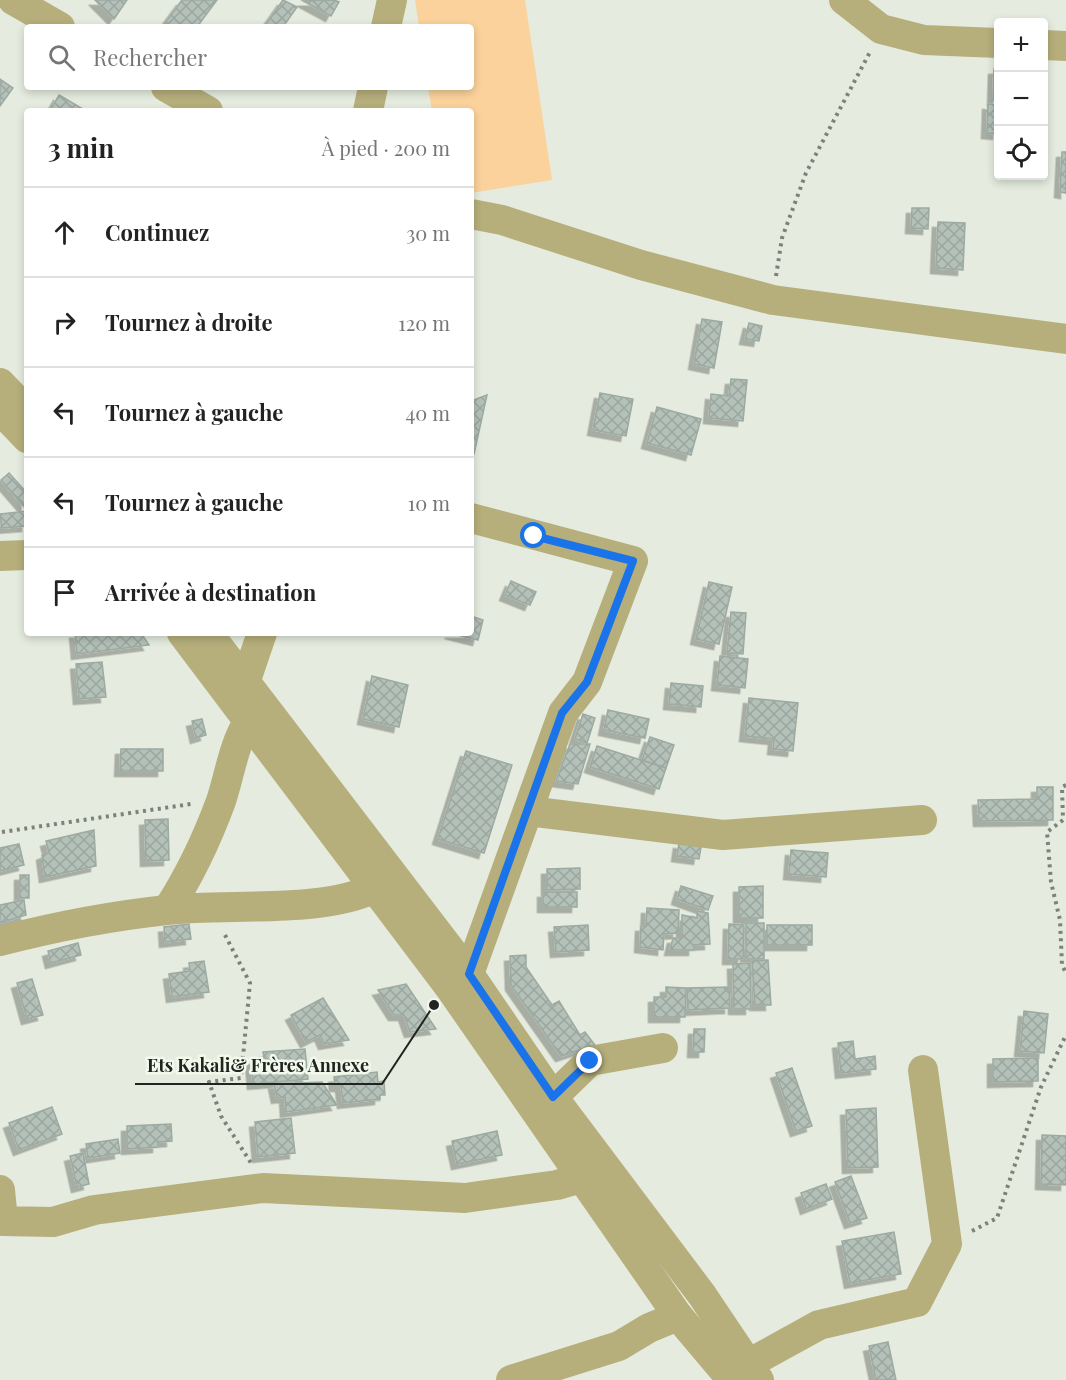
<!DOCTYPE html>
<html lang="fr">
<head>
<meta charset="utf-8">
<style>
  :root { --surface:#fff; --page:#f2f2f2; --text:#222; --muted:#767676; --line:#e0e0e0 }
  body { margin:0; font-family:"Playfair Display",serif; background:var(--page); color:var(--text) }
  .controls { position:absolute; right:18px; top:18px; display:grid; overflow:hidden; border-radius:6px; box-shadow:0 3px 9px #0003 }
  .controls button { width:54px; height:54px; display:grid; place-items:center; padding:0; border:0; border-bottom:2px solid var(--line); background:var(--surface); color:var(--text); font:30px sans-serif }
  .stop { position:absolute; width:18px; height:18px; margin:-14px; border:4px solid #1a73e8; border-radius:50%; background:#fff }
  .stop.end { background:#1a73e8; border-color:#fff; box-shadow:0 2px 6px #0008 }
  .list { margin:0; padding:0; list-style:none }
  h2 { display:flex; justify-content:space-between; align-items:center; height:78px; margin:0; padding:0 24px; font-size:26px }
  h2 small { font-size:20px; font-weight:400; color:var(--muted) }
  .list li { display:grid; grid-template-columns:39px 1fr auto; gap:18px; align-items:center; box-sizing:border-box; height:90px; padding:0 24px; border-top:2px solid var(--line) }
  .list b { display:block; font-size:22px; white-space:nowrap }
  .list em { font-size:20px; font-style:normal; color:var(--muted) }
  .icon { flex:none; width:33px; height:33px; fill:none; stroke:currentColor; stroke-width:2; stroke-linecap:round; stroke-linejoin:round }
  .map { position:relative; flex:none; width:1066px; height:1380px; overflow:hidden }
  .search { position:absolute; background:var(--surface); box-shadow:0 3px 9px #0003; left:24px; top:24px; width:450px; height:66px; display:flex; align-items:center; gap:15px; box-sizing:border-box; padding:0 21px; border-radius:6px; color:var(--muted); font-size:22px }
  .panel { position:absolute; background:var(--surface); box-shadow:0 3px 9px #0003; left:24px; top:108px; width:450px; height:528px; border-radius:6px }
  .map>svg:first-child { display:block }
  .pitch { fill:#fbd29c }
  .building { fill:url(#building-cross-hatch); stroke:#9daaa2; stroke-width:1.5; filter:url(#shadow) }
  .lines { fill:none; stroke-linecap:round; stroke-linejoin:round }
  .path { stroke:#7d8179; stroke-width:4; stroke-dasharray:3 4.5; stroke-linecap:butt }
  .minor { stroke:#b6af7b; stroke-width:30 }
  .route { stroke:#1a73e8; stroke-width:8 }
  .leader { fill:none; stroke:#21241f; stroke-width:2 }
  .callout-dot { fill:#21241f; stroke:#f2f9ec; stroke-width:2 }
  .callout-label { font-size:18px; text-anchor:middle; font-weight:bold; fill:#21241f; stroke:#f2f9ec; stroke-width:5; stroke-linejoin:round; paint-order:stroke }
</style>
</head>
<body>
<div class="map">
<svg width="1066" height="1380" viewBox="0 0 1066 1380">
  <defs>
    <pattern id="building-cross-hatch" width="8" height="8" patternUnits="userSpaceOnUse" patternTransform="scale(1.5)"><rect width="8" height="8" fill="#b4c1b9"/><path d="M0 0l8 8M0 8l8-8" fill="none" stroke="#9aa69f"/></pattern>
    <filter id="shadow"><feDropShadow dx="-5.5" dy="5.5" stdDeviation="0" flood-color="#0004"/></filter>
  </defs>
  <rect width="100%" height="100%" fill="#e5ecdf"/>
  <polygon class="pitch" points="415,0 525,0 552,180 471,193 471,111 432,111 428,87 471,87 471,27 419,27"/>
  <g class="building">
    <polygon points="95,0 127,0 114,19"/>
    <polygon points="182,0 217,0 197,27 162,27"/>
    <polygon points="283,0 297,7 283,27 264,27"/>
    <polygon points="334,0 339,2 331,16 303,1"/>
    <polygon points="994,69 998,69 998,102 993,101"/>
    <polygon points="0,79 13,88 0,106"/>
    <polygon points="59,95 83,109 82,111 50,111"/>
    <polygon points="988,104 998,105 998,134 987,133"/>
    <polygon points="1062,152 1066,152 1066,193 1060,192"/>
    <polygon points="912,208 929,208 928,229 911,228"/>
    <polygon points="938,222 965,223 963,270 936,268"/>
    <polygon points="702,319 722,322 714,368 694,364"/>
    <polygon points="749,323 762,326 759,341 745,339"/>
    <polygon points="731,379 747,380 743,421 709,418 711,394 729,396"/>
    <polygon points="600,393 633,399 626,436 593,430"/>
    <polygon points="487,395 474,454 471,453 471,401"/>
    <polygon points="657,407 701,419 691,455 647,443"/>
    <polygon points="9,473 27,493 26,509 1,480"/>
    <polygon points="27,511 27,526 2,528 0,514"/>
    <polygon points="511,581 536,592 530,605 505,595"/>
    <polygon points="709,582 732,587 719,644 696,639"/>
    <polygon points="731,612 746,613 743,654 727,653"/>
    <polygon points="471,616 483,620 478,640 450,633 471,633"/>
    <polygon points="75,633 141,633 149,645 77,654"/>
    <polygon points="720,656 748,659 745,688 717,685"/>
    <polygon points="102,662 106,697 79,699 76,664"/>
    <polygon points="372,676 408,685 399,727 363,719"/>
    <polygon points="671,683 703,686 701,707 669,704"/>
    <polygon points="749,698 798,703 793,751 773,749 774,739 745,736"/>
    <polygon points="608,710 649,719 645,738 604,730"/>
    <polygon points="583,714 595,718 587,743 575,739"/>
    <polygon points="202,719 206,735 196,738 192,721"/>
    <polygon points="650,737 674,745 666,768 642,760"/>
    <polygon points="570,744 590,744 578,784 556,781"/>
    <polygon points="597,746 666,768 659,789 590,767"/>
    <polygon points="121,749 163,749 163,771 120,771"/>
    <polygon points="466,751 512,765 484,853 438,839"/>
    <polygon points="1037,787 1053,787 1053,820 979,821 978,800 1037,799"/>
    <polygon points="168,819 169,860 146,861 145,820"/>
    <polygon points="94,830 96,866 45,877 42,855 49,852 46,841"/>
    <polygon points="679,843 701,847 699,859 677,856"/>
    <polygon points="19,844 24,865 0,871 0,848"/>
    <polygon points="791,850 828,853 826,877 789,874"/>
    <polygon points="580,868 580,889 547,890 547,869"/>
    <rect x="20" y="875" width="9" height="23"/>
    <polygon points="681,886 713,896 708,910 677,899"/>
    <polygon points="763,886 763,918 739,918 739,887"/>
    <rect x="543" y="892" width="34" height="15"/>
    <polygon points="24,900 26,915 0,923 0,905"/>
    <polygon points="647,908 679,910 678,933 664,934 663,950 640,947 641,926 646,926"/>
    <polygon points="697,911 708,913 710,944 694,945 694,950 670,950 673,938 682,938 682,915 697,918"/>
    <rect x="746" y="923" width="18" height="36"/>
    <polygon points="189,924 191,939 165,942 164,927"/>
    <polygon points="729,924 744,925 743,959 728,959"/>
    <polygon points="588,925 589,950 556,952 554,927"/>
    <rect x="767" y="925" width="45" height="20"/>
    <polygon points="78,943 81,955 51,963 48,951"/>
    <polygon points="526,955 526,967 552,1005 559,1001 580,1035 585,1032 595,1045 561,1056 511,985 510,956"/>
    <polygon points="768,960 771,1005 755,1005 752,961"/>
    <polygon points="204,961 209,992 172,997 169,974 190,971 189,963"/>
    <polygon points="750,963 751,1009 734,1009 733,964"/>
    <polygon points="32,979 43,1015 27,1019 17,983"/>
    <polygon points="406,984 436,1029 410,1032 404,1015 394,1015 378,990"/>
    <polygon points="666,987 686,988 685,1017 654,1017 654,997 666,997"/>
    <polygon points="729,987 730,1008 688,1010 687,988"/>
    <polygon points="323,998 349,1040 324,1044 320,1035 306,1042 291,1015"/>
    <polygon points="1024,1011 1048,1014 1044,1053 1020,1051"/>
    <polygon points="694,1029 705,1029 704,1052 693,1052"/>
    <polygon points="853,1041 855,1059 875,1056 876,1069 841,1073 838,1043"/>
    <polygon points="305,1049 308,1079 253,1084 251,1060 264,1058 263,1052"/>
    <polygon points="1038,1058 1038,1081 993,1082 993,1059"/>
    <polygon points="792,1068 812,1126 796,1131 776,1073"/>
    <polygon points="377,1072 378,1082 384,1081 385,1095 380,1095 380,1099 343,1103 341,1086 335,1086 334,1077"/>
    <polygon points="322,1082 337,1105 286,1112 285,1097 277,1098 274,1084"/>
    <polygon points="52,1107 62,1134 19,1150 9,1123"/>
    <polygon points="876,1108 878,1167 848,1168 846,1110"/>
    <polygon points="291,1118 295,1153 258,1157 255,1122"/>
    <polygon points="171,1124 172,1141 158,1142 158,1147 127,1149 127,1126"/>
    <polygon points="497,1131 502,1155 457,1164 452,1141"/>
    <polygon points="1042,1135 1066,1136 1066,1185 1041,1184"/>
    <polygon points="118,1139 120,1153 88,1158 86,1144"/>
    <polygon points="83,1153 89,1184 77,1187 70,1156"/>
    <polygon points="851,1176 867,1218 850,1223 835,1182"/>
    <polygon points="826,1184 832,1199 806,1209 801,1193"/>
    <polygon points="894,1232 901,1274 850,1283 842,1241"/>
    <polygon points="888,1342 896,1380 876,1380 869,1346"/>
  </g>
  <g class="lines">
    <g class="path">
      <polyline points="776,276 782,238 806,173 870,52"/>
      <polyline points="1066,785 1062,787 1063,820 1047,832 1051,882 1060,920 1062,965 1066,973"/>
      <polyline points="2,832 191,804"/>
      <polyline points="225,935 250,983 241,1078 209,1082 221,1116 251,1163"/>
      <polyline points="972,1231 997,1218 1041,1087 1066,1035"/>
    </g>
    <g class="minor">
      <polyline points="13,0 60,27"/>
      <polyline points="844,0 881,29 924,40 998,43"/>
      <polyline points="386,27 392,0"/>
      <polyline points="1044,45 1066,46"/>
      <polyline points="166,87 208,111"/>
      <polyline points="368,111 373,87"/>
      <polyline points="471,214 502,220 641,265 773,300 1066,339"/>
      <polyline points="0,383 27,411"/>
      <polyline points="0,410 27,438"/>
      <polyline points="0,556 27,555"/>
      <polyline points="182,633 450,988 678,1316 732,1380"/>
      <polyline points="208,633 469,974 553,1097 702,1295 759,1380"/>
      <polyline points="246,680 262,633"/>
      <polyline points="528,811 723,835 922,820"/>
      <path d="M168,909C190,875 207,839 221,801C230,774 233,746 248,722"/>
      <path d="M0,941C54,927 111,916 167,910C226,903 322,914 375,888"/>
      <polyline points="469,974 563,713 587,682 633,561 471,518"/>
      <polyline points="553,1097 590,1061 663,1048"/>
      <polyline points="0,1190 3,1221 53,1222 94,1210 263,1188 465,1198 557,1185 581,1178"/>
      <polyline points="750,1363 819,1325 917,1302 947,1244 923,1070"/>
      <polyline points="511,1380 619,1346 649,1328 678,1316"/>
    </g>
  </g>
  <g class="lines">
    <polyline class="route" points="534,536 633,561 587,682 562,713 469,974 553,1097 590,1061"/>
  </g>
  <path class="leader" d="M434 1005L382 1084H135"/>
  <circle class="callout-dot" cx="434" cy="1005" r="6"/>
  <g class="callout-label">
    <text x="258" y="1072">Ets Kakali&amp; Frères Annexe</text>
  </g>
</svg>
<div class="controls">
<button>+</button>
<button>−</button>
<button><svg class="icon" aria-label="locate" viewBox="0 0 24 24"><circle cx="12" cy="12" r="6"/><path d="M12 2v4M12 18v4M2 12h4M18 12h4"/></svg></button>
</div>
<div class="stop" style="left:534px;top:536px"></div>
<div class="stop end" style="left:590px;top:1061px"></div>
<div class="search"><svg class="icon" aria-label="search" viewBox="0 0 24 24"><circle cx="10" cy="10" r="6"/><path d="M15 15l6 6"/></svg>Rechercher</div>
<section class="panel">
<h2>3 min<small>À pied · 200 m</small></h2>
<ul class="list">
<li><svg class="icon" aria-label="ahead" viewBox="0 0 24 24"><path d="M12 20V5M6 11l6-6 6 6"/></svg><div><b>Continuez</b></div><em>30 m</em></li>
<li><svg class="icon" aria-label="right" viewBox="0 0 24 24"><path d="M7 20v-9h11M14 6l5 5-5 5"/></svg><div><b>Tournez à droite</b></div><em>120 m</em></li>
<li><svg class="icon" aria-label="left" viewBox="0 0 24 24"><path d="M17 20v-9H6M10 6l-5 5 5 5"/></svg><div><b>Tournez à gauche</b></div><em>40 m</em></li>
<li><svg class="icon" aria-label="left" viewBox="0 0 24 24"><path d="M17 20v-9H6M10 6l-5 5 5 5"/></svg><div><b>Tournez à gauche</b></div><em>10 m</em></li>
<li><svg class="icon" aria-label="arrive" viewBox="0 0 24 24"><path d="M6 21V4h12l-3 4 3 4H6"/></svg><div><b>Arrivée à destination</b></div></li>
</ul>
</section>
</div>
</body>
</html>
